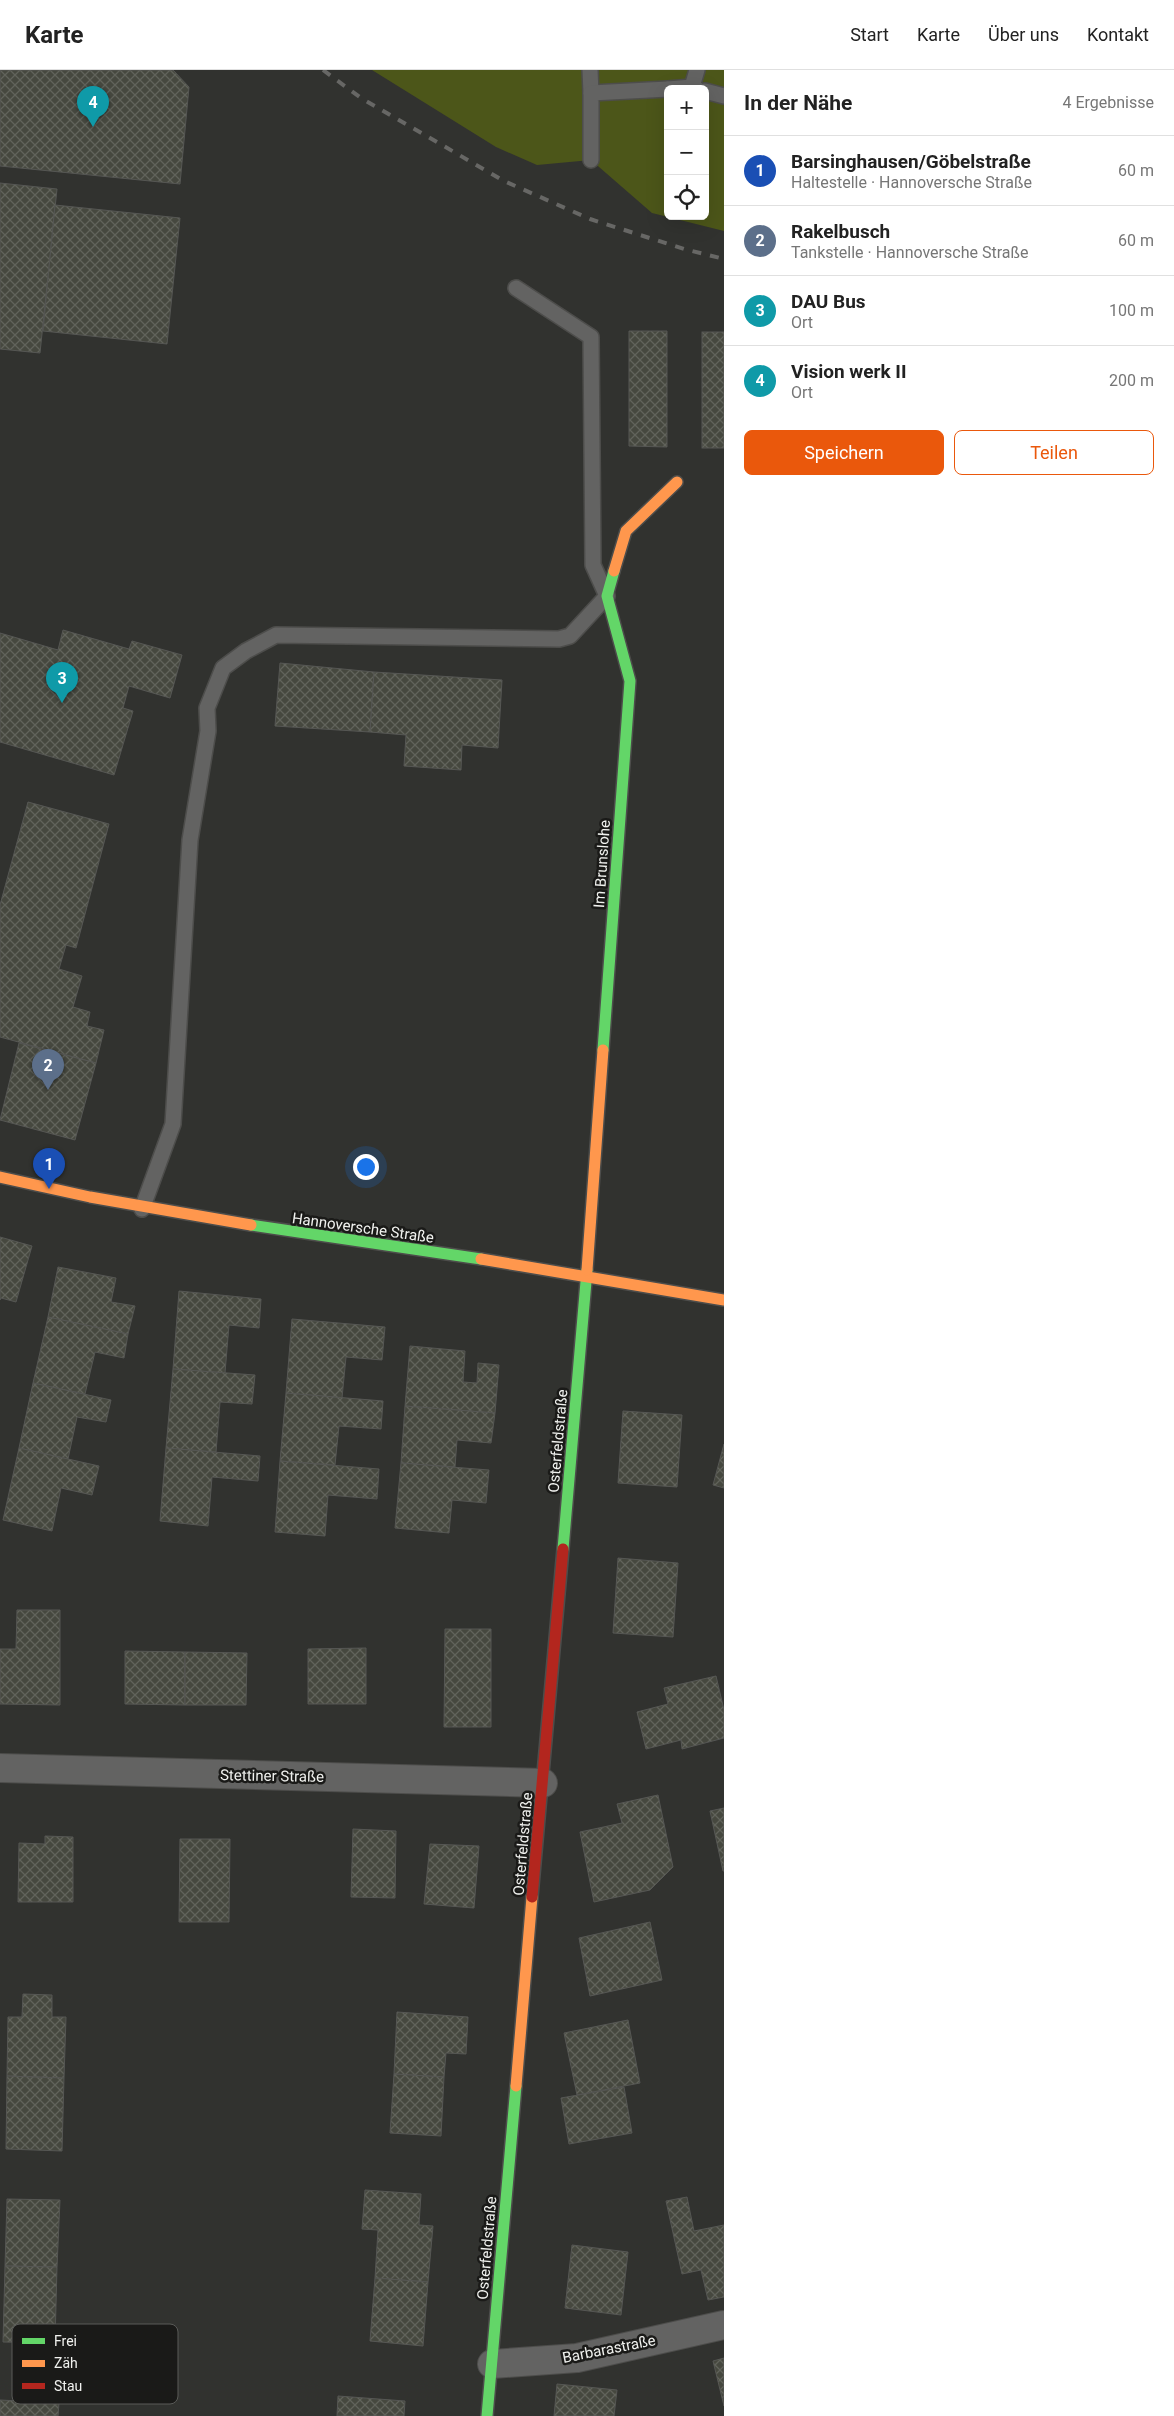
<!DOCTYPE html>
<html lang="de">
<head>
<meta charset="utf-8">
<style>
  :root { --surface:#fff; --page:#f2f2f2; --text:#222; --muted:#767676; --line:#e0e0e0; --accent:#ea580c }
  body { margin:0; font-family:Roboto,sans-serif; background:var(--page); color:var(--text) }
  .controls { position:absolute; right:15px; top:15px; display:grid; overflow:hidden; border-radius:8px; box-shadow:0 5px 20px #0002 }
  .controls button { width:45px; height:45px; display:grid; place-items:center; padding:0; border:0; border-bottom:1px solid var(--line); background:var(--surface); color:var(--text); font:25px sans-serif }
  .you { position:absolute; left:365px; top:1096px; width:18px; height:18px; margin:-12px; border:4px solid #fff; border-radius:50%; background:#1a73e8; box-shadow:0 0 0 8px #1a73e833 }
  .badge { display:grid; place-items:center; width:32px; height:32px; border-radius:50%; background:var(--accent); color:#fff; font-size:16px; font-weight:700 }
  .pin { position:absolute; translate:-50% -41px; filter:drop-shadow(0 1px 2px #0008) }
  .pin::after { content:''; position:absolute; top:26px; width:18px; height:15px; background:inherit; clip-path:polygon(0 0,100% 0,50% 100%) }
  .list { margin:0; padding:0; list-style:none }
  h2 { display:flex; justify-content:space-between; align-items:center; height:65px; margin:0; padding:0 20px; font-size:21px }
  h2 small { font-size:16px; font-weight:400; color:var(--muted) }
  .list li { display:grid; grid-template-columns:32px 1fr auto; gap:15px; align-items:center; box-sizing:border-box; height:70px; padding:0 20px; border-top:1px solid var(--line) }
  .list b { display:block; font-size:19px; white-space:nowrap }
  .list p { margin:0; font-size:16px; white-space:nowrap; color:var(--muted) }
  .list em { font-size:16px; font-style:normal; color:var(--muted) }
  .actions { display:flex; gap:10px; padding:15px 20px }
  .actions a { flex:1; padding:11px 0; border:1px solid var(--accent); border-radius:8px; text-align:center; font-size:18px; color:var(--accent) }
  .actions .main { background:var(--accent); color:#fff }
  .icon { flex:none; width:28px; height:28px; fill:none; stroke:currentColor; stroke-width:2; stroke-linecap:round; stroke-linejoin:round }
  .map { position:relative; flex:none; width:724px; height:2346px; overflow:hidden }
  header { display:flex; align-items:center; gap:30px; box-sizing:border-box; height:70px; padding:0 25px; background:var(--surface); border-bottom:1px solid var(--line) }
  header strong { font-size:24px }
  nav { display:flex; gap:28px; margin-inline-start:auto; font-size:18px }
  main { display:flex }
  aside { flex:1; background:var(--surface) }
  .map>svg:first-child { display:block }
  .green { fill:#4c5619; fill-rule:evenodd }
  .building { fill:url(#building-cross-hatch); stroke:#565754 }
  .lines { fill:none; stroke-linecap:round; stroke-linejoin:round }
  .lane-casing { stroke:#4d4d4b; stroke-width:18 }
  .street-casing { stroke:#4d4d4b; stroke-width:30 }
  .fast-casing { stroke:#4d4d4b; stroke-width:14 }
  .slow-casing { stroke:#4d4d4b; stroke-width:14 }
  .jam-casing { stroke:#4d4d4b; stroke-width:14 }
  .lane { stroke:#636362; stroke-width:15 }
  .street { stroke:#636362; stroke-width:28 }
  .fast { stroke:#63d668; stroke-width:11 }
  .slow { stroke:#ff974d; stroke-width:11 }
  .jam { stroke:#b3261e; stroke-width:11 }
  .rail { stroke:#676765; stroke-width:4; stroke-dasharray:9 9; stroke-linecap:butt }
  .labels { text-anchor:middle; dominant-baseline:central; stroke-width:5; stroke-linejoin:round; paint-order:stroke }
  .street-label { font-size:15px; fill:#f1f2ef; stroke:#1a1a18 }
  .key { fill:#1a1a18; stroke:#5a5b58; stroke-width:1 }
  .key-label { font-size:14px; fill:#f1f2ef }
</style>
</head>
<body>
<header>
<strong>Karte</strong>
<nav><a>Start</a><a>Karte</a><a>Über uns</a><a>Kontakt</a></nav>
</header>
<main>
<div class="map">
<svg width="724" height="2346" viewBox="0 0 724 2346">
  <defs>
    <pattern id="building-cross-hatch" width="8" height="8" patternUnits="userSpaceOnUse" patternTransform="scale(1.25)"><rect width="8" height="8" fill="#46483f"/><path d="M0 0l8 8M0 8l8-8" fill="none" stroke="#61635b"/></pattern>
  </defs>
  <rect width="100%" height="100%" fill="#31322f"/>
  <path class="green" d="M372,0H724V161L652,143L591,90L537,95L496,77ZM668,19H705V146H668Z"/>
  <g class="building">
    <polygon points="0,0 173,0 189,17 180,114 0,96"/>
    <polygon points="0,113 57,119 40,283 0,279"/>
    <polygon points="55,135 180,148 167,274 43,261"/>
    <polygon points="629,261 667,261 667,377 629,376"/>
    <rect x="702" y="262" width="22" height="116"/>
    <polygon points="63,560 129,579 132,571 182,585 170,628 129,616 123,638 133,641 114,705 0,672 0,563 58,580"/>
    <polygon points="280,593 374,602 370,662 275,656"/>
    <polygon points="374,602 502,610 498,678 462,675 461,700 404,696 406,665 370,662"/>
    <polygon points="28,732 109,754 76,878 66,875 59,899 82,906 73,937 90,942 87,956 104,960 96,993 0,967 0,835"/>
    <polygon points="19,973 96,993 75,1070 0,1050"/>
    <polygon points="0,1167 32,1176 16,1232 1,1228 0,1230"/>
    <polygon points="58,1197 116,1208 111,1232 135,1236 128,1264 48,1247"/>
    <polygon points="179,1221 261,1229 259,1258 229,1255 225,1303 173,1299"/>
    <polygon points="48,1247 128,1264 124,1288 95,1282 85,1324 33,1313"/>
    <polygon points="292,1249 385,1257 382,1290 346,1287 342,1328 286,1323"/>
    <polygon points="410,1276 465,1281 463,1312 477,1313 478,1293 499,1295 495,1343 405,1336"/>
    <polygon points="173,1299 255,1305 252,1334 220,1332 216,1382 166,1378"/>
    <polygon points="33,1313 111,1330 106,1352 77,1347 68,1389 19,1378"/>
    <polygon points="286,1323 383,1331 381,1359 339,1356 335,1395 280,1391"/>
    <polygon points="405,1336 495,1343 491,1373 457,1370 455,1397 401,1393"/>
    <polygon points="623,1341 682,1345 677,1417 618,1413"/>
    <polygon points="724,1374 724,1418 713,1415"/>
    <polygon points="19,1378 99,1396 92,1425 61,1418 52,1461 3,1450"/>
    <polygon points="166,1378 260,1386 258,1411 212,1407 208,1456 160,1451"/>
    <polygon points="280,1391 379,1399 377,1429 328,1425 325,1466 275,1462"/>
    <polygon points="401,1393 489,1400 486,1433 452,1430 449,1463 395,1458"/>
    <polygon points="618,1488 678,1493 673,1567 613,1563"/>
    <polygon points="17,1540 60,1540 60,1635 0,1634 0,1579 16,1579"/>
    <polygon points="445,1559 491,1559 491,1657 444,1657"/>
    <polygon points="366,1578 366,1634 308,1634 308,1579"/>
    <polygon points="125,1581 185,1582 185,1635 125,1634"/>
    <polygon points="185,1582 247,1583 246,1635 185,1635"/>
    <polygon points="716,1606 724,1640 724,1668 682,1679 681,1670 646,1679 637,1642 668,1634 664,1618"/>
    <polygon points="658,1725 673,1797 650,1820 594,1832 580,1762 622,1753 617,1734"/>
    <polygon points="724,1738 724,1801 723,1801 710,1741"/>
    <polygon points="353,1759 396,1761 395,1828 351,1827"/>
    <polygon points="45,1766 73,1767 73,1832 18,1832 19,1773 45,1774"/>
    <polygon points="180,1769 230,1769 229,1852 179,1852"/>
    <polygon points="430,1774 479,1776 474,1838 424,1834"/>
    <polygon points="650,1852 662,1910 590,1926 579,1868"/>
    <polygon points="23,1924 52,1925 52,1947 66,1947 64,2008 7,2006 8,1947 22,1947"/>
    <polygon points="397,1942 468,1947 466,1984 446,1983 444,2007 394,2004"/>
    <polygon points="628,1950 640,2013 577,2025 564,1963"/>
    <polygon points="394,2004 444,2007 441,2066 390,2063"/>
    <polygon points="7,2006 64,2008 62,2081 6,2079"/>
    <polygon points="624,2017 632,2063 569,2074 561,2028"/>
    <polygon points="365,2120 421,2124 419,2155 433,2156 428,2212 375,2208 378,2160 362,2159"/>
    <polygon points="687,2127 694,2161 724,2155 724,2227 708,2230 701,2200 682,2204 666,2131"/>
    <polygon points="7,2129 60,2130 57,2197 5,2196"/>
    <polygon points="572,2175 628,2182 621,2245 565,2238"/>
    <polygon points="5,2196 57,2197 55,2273 3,2272"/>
    <polygon points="375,2208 428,2212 423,2276 370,2271"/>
    <polygon points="724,2288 724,2336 713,2291"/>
    <polygon points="557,2314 617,2320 614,2346 554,2346"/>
    <polygon points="338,2326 405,2331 404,2346 337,2346"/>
    <polygon points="0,2330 59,2333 58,2346 0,2346"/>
  </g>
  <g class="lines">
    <defs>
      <g id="lane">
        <polyline points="590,0 591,23"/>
        <polyline points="668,19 692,17"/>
        <polyline points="697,19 692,17 697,0"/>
        <polyline points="705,21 724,26"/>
        <polyline points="591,90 591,23 668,19"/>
        <polyline points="142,1139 173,1054 190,770 208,661 207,638 223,598 246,581 276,565 559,569 570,566 607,526 593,495 591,267 516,218"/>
      </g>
      <g id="street">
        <polyline points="0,1698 543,1713"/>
        <polyline points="492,2294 577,2288 724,2255"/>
      </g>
      <g id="fast">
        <polyline points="603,980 630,611 607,526 614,501"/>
        <polyline points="251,1155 481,1189"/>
        <polyline points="563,1479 587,1200"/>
        <polyline points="487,2346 516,2016"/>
      </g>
      <g id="slow">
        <polyline points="614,501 626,461 677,412"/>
        <polyline points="0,1107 90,1127 251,1155"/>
        <polyline points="481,1189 724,1230"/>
        <polyline points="587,1200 603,980"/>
        <polyline points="516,2016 532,1827"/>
      </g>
      <polyline id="jam" points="532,1827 563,1479"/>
    </defs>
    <use href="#lane" class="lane-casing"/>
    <use href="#street" class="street-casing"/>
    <use href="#fast" class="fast-casing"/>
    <use href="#slow" class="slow-casing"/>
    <use href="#jam" class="jam-casing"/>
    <use href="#lane" class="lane"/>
    <use href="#street" class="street"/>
    <use href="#fast" class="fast"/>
    <use href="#slow" class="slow"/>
    <use href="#jam" class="jam"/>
    <polyline class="rail" points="323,0 361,28 504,111 590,149 684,179 724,189"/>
  </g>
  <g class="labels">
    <g class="street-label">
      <text transform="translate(602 794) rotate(-86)">Im Brunslohe</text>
      <text transform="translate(363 1158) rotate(8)">Hannoversche Straße</text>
      <text transform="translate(558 1371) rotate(-85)">Osterfeldstraße</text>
      <text transform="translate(272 1706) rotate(1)">Stettiner Straße</text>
      <text transform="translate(523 1774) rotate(-85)">Osterfeldstraße</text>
      <text transform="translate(487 2178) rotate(-85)">Osterfeldstraße</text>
      <text transform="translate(609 2279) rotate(-11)">Barbarastraße</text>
    </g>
  </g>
  <rect x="12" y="2254" width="166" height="80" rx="8" class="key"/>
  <rect x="22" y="2268" width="23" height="6" fill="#63d668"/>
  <rect x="22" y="2290" width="23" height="7" fill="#ff974d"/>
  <rect x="22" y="2313" width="23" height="6" fill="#b3261e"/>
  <g class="key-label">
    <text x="54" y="2276">Frei</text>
    <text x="54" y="2298">Zäh</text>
    <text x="54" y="2321">Stau</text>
  </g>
</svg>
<div class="controls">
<button>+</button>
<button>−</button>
<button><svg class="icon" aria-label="locate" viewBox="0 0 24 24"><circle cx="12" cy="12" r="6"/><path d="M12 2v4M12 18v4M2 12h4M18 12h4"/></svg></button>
</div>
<div class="you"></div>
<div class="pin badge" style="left:49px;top:1119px;background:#1a4fb4">1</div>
<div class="pin badge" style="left:48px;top:1020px;background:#5c6f8a">2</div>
<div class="pin badge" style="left:62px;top:633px;background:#0f9aa8">3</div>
<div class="pin badge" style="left:93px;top:57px;background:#0f9aa8">4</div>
</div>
<aside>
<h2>In der Nähe<small>4 Ergebnisse</small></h2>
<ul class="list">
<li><span class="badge" style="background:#1a4fb4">1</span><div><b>Barsinghausen/Göbelstraße</b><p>Haltestelle · Hannoversche Straße</p></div><em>60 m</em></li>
<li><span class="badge" style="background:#5c6f8a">2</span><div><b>Rakelbusch</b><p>Tankstelle · Hannoversche Straße</p></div><em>60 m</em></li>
<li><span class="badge" style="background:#0f9aa8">3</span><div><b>DAU Bus</b><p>Ort</p></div><em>100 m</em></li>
<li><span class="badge" style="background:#0f9aa8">4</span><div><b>Vision werk II</b><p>Ort</p></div><em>200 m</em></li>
</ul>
<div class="actions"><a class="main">Speichern</a><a>Teilen</a></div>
</aside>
</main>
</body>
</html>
